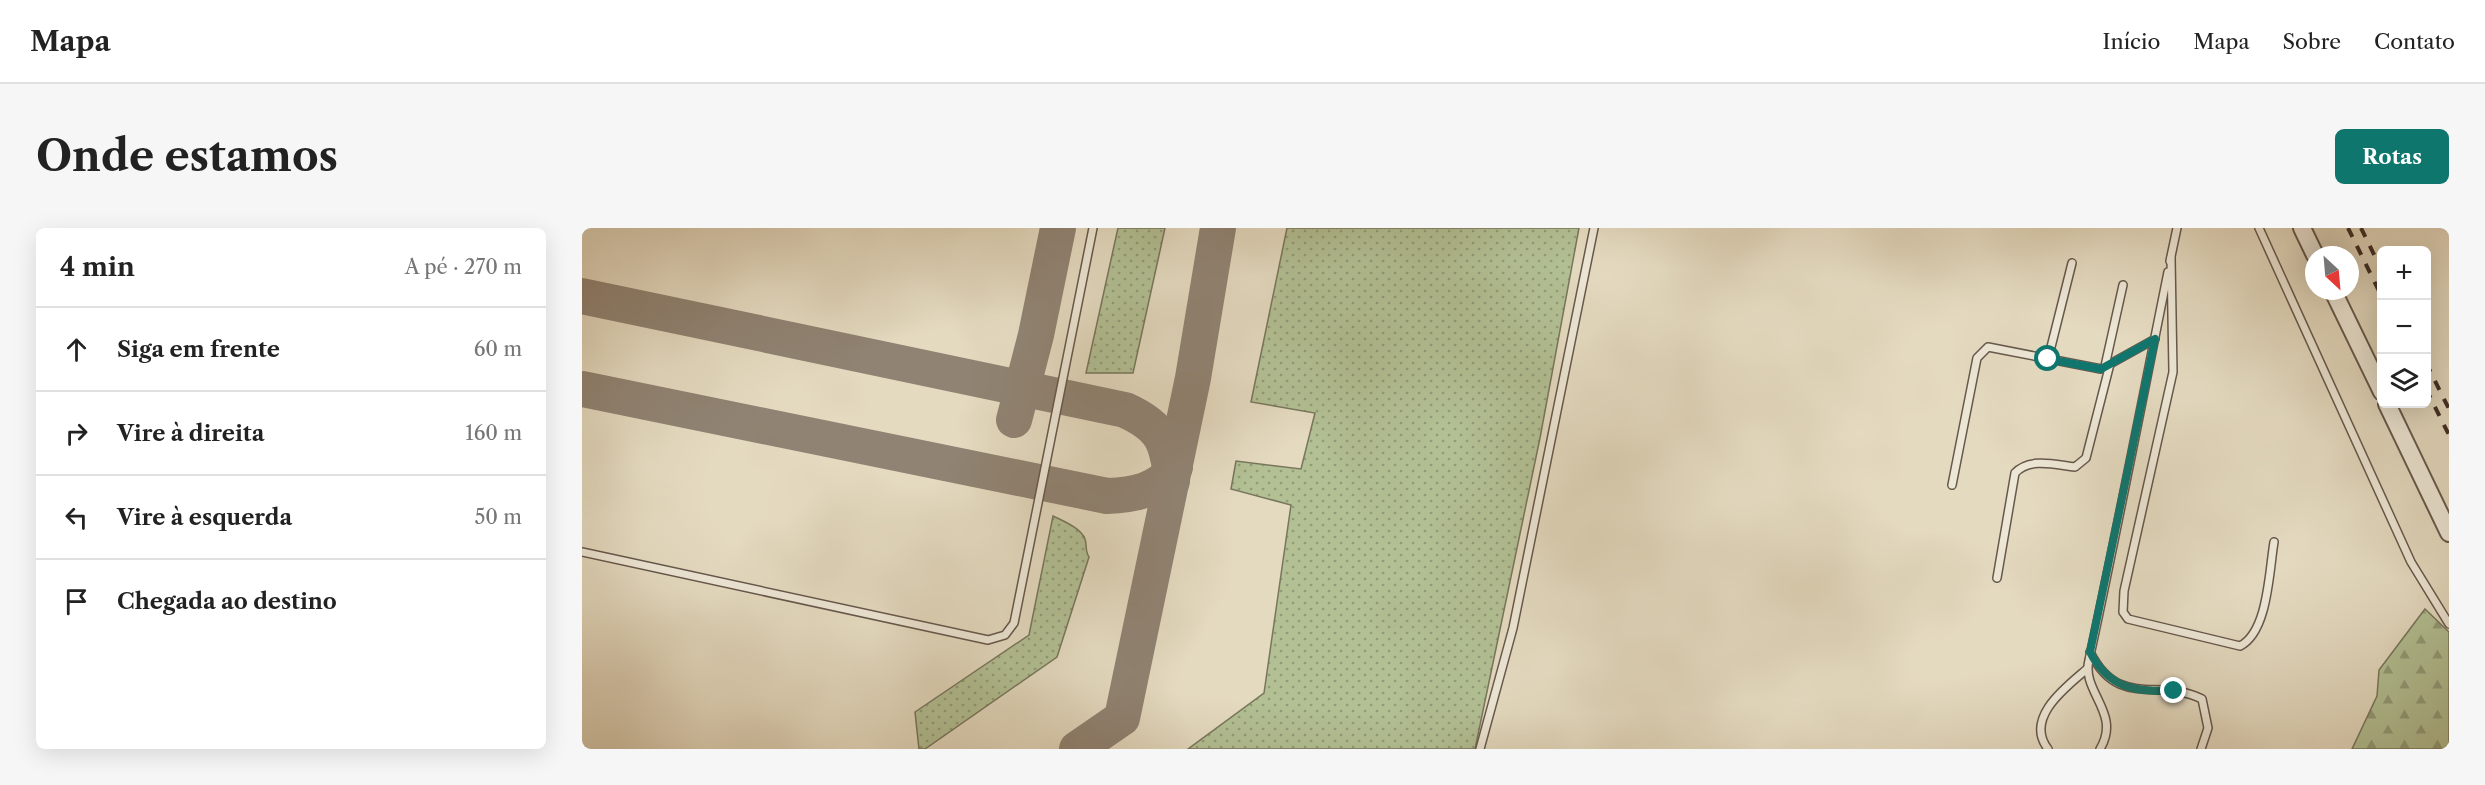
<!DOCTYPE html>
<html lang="pt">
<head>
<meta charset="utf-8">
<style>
  :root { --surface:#fff; --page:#f6f6f6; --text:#222; --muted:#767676; --line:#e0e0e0; --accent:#0f766e }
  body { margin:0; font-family:"Libre Caslon Text",serif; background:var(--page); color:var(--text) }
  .controls { position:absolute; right:18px; top:18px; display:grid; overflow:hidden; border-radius:9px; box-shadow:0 6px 24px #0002 }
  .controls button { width:54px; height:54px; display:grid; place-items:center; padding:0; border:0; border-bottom:2px solid var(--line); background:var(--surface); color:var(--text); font:30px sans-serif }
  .compass { position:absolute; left:1723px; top:18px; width:54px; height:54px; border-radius:50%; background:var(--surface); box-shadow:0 6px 24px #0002; rotate:154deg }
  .stop { position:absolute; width:18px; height:18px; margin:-14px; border:4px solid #0f766e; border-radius:50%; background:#fff }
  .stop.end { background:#0f766e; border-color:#fff; box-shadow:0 2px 6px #0008 }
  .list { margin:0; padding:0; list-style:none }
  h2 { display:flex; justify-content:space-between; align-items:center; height:78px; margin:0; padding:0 24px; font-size:26px }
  h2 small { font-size:20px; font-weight:400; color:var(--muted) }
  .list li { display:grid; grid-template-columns:39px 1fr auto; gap:18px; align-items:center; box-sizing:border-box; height:84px; padding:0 24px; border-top:2px solid var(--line) }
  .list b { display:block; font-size:22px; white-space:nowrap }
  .list em { font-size:20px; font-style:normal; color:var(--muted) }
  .icon { flex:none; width:33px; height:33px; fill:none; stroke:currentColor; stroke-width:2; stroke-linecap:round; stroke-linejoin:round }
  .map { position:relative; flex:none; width:1867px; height:521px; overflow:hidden; border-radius:9px }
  header { display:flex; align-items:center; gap:36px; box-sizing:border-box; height:84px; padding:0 30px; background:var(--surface); border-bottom:2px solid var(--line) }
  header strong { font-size:28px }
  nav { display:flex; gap:33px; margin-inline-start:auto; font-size:21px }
  .intro { display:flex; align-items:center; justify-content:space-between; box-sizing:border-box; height:144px; padding:0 36px }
  h1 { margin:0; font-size:42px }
  .button { padding:15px 27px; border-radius:9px; background:var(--accent); color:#fff; font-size:21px; font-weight:700 }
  main { display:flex; gap:36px; padding:0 36px }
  aside { flex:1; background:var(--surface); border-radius:9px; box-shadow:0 6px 24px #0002 }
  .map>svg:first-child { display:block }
  .grass { fill:url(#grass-dots); stroke:#78765d; stroke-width:1.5 }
  .forest { fill:url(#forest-firs); stroke:#78765d; stroke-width:1.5 }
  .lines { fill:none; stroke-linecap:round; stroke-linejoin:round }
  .taxiway { stroke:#908373; stroke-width:36 }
  .service-casing { stroke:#67584c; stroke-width:10 }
  .tertiary-casing { stroke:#67584c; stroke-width:20 }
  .service { stroke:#ede7d6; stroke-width:7 }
  .tertiary { stroke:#ede7d6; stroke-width:16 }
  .rail { stroke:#3d2c26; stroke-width:4; stroke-dasharray:10 10; stroke-linecap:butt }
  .route { stroke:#0f766e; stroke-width:8 }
</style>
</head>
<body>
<header>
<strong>Mapa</strong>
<nav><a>Início</a><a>Mapa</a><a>Sobre</a><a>Contato</a></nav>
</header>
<div class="intro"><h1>Onde estamos</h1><a class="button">Rotas</a></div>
<main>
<aside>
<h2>4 min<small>A pé · 270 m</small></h2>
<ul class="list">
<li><svg class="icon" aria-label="ahead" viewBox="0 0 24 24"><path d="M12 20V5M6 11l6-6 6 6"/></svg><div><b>Siga em frente</b></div><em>60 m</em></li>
<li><svg class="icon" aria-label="right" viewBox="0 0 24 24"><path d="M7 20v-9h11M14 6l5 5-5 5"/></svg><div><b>Vire à direita</b></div><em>160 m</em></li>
<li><svg class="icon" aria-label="left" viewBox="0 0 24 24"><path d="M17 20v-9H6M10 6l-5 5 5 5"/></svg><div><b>Vire à esquerda</b></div><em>50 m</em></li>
<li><svg class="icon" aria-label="arrive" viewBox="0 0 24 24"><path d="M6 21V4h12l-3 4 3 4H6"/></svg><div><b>Chegada ao destino</b></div></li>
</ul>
</aside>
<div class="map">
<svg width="1867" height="521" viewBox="0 0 1867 521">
  <defs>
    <pattern id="grass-dots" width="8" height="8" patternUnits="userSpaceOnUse" patternTransform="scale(1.5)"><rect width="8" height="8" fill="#b2c094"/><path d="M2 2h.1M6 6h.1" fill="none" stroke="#929c79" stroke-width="1.8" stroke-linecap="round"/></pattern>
    <pattern id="forest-firs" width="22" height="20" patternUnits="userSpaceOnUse" patternTransform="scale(1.5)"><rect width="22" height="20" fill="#b2c094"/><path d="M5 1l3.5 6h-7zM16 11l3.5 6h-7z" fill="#929c79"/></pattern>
  </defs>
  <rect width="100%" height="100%" fill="#e4dac0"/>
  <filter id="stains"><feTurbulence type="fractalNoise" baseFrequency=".00333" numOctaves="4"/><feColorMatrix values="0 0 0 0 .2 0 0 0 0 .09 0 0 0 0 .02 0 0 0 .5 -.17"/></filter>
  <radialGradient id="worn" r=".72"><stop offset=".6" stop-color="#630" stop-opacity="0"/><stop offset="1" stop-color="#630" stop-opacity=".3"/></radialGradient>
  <g class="grass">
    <polygon points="536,0 583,0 551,145 504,145"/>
    <polygon points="705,0 997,0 958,210 893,521 606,521 682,465 709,277 649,261 654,233 719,241 733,185 669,174"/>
    <path d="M471,288C481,293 499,300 503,311C505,317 503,323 507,329L475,429L343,521H337L333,484L447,407Z"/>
  </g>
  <polygon class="forest" points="1843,381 1867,404 1867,521 1770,521 1795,468 1797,442"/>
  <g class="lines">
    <g class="taxiway">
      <path d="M0,68L543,182C581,199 585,214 590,253"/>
      <path d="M0,161L525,268C551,267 577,263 593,239"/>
      <polyline points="432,192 454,107 476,0"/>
      <polyline points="495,521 540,490 611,150 636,0"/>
    </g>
    <defs>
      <g id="service">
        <polyline points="1677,0 1829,334 1867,396"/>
        <path d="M1589,30L1591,144L1542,363L1541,384L1546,391L1658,418C1686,404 1687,344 1692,314"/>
        <polyline points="1588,33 1595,0"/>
        <polyline points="1466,131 1490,35"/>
        <polyline points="1523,138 1541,57"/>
        <polyline points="1370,257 1395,130 1406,119 1519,141 1573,111"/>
        <polyline points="0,324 406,412 423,407 432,395 511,0"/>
        <path d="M1415,350L1433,245C1448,229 1474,237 1493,239L1504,230L1528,136"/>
        <path d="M1508,424C1537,482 1576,449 1620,471L1626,500L1619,521"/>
        <polyline points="898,521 931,400 1012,0"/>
        <path d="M1466,521C1442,490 1484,459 1505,441"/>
        <path d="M1518,521C1540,485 1499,464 1507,432C1535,303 1560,173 1586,44"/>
      </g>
      <g id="tertiary">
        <polyline points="1720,0 1733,27"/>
        <polyline points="1751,63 1800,164"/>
        <polyline points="1805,176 1867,305"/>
      </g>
    </defs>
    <use href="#service" class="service-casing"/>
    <use href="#tertiary" class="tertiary-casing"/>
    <use href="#service" class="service"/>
    <use href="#tertiary" class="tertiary"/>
    <g class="rail">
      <polyline points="1766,0 1800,69"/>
      <polyline points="1779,0 1800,43"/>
      <polyline points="1844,135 1867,181"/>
      <polyline points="1844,161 1867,207"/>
    </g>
  </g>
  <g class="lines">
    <path class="route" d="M1466,131L1519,141L1573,111L1508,424C1527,461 1554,464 1592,463"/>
  </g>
  <rect width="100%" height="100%" filter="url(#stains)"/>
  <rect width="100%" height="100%" fill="url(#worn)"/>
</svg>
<div class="controls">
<button>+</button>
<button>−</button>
<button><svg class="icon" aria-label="layers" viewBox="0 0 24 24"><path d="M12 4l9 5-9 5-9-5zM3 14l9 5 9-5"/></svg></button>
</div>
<svg class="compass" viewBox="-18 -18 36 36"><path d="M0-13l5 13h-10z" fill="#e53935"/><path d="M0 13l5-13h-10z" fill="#767676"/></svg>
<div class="stop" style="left:1466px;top:131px"></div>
<div class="stop end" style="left:1592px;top:463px"></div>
</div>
</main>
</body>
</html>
